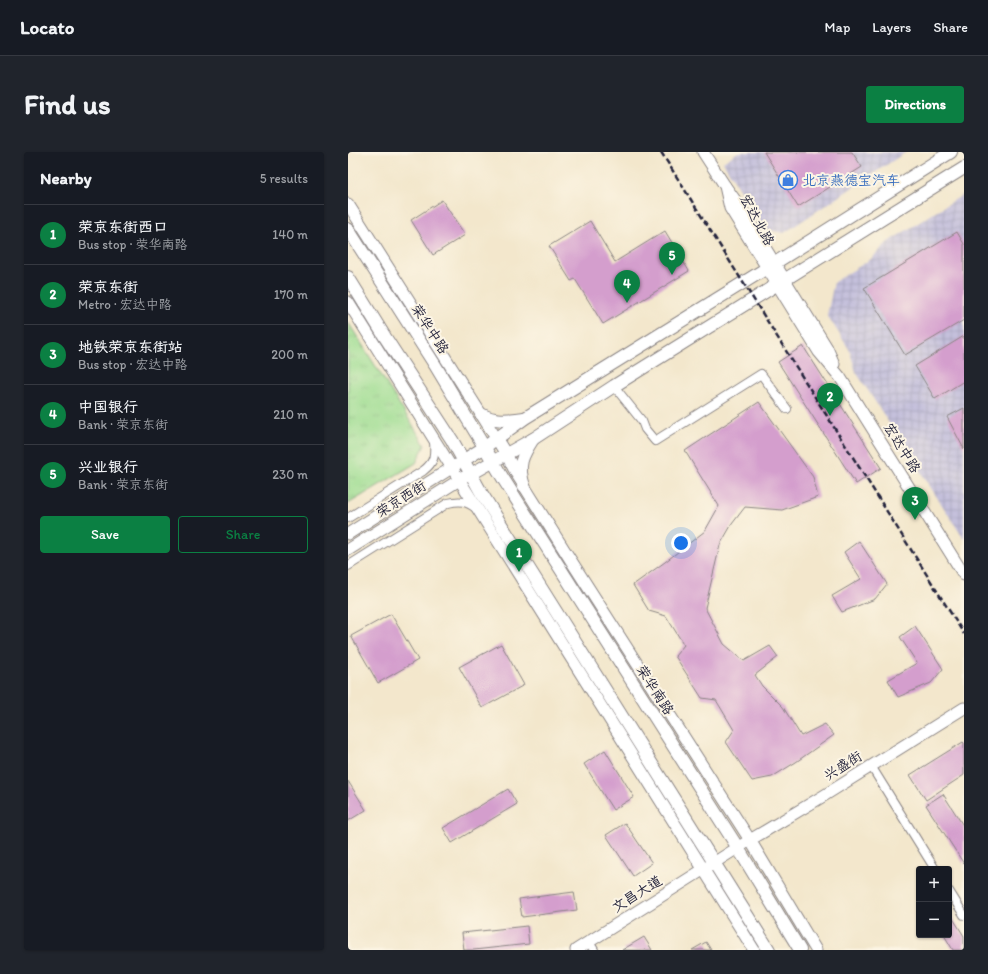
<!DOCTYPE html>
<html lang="en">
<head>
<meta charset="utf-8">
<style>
  :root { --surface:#171b24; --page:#20242c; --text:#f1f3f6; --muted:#9ea1a6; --line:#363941; --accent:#0b8043 }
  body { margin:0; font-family:Itim,"LXGW WenKai TC",sans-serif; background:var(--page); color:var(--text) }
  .controls { position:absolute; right:12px; bottom:12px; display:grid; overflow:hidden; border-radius:4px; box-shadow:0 1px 3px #0004 }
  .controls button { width:36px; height:36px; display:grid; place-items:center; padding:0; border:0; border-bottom:1px solid var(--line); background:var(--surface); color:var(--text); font:20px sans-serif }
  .you { position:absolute; left:333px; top:391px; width:14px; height:14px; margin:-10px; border:3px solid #fff; border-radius:50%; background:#1a73e8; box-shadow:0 0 0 6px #1a73e833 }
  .badge { display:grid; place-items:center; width:26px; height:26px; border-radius:50%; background:var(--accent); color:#fff; font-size:13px; font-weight:700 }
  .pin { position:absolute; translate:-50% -33px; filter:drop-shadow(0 1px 2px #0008) }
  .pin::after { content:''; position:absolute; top:21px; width:14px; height:12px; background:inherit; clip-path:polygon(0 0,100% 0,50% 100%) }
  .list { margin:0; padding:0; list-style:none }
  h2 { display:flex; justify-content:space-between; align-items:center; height:52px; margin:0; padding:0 16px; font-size:17px }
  h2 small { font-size:13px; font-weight:400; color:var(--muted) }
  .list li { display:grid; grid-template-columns:26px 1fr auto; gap:12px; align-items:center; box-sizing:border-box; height:60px; padding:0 16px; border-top:1px solid var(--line) }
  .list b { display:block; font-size:15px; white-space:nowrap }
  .list p { margin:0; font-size:13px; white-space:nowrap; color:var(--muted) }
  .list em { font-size:13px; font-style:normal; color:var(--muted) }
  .actions { display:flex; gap:8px; padding:12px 16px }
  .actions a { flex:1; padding:9px 0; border:1px solid var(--accent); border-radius:4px; text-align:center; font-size:14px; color:var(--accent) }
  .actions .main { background:var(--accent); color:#fff }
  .map { position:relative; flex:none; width:616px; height:798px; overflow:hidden; border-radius:4px }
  header { display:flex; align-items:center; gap:24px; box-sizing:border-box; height:56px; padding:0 20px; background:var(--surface); border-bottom:1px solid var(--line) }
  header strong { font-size:19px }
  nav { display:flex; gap:22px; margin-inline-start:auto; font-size:14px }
  .intro { display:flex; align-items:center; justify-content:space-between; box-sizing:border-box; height:96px; padding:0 24px }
  h1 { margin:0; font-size:28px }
  .button { padding:10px 18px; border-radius:4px; background:var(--accent); color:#fff; font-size:14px; font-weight:700 }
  main { display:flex; gap:24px; padding:0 24px }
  aside { flex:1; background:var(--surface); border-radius:4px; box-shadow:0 1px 3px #0004 }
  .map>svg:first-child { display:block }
  .industrial { fill:url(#industrial-grid) }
  .grass { fill:url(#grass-tufts); stroke:#608066 }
  .building { fill:#d49ecd }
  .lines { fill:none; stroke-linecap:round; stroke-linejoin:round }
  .street-casing { stroke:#8a8484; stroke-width:10 }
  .secondary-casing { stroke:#8a8484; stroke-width:13 }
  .primary-casing { stroke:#8a8484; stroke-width:14 }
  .street { stroke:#fff; stroke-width:8 }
  .secondary { stroke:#fff; stroke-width:11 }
  .primary { stroke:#fff; stroke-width:12 }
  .rail { stroke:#22223b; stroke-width:2.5; stroke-dasharray:6 3; stroke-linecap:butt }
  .labels { text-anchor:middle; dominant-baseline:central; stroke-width:4; stroke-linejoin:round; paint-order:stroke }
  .shop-label { font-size:14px; fill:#366cbe; stroke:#fcf5e5; text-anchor:start }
  .street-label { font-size:14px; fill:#22223b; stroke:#fcf5e5 }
</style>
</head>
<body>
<header>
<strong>Locato</strong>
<nav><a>Map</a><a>Layers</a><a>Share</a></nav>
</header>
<div class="intro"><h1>Find us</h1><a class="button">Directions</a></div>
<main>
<aside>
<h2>Nearby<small>5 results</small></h2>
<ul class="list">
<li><span class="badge">1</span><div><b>荣京东街西口</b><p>Bus stop · 荣华南路</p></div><em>140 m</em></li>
<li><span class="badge">2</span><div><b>荣京东街</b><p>Metro · 宏达中路</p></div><em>170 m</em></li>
<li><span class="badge">3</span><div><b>地铁荣京东街站</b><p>Bus stop · 宏达中路</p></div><em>200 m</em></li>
<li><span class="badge">4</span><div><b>中国银行</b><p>Bank · 荣京东街</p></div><em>210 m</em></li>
<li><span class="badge">5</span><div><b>兴业银行</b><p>Bank · 荣京东街</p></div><em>230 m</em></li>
</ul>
<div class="actions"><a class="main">Save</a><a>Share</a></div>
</aside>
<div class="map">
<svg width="616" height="798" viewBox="0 0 616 798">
  <defs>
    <pattern id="industrial-grid" width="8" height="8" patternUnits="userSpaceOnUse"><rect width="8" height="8" fill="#c4c0db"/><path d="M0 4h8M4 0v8" fill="none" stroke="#a8a5bd"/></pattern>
    <pattern id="grass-tufts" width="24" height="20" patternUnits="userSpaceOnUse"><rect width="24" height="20" fill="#9fdd92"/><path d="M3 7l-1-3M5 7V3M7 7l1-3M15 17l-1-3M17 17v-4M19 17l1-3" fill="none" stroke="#89bd7f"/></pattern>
  </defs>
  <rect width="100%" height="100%" fill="#fcf5e5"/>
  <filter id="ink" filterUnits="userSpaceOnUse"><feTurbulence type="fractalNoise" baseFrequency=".025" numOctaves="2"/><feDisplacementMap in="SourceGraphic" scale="8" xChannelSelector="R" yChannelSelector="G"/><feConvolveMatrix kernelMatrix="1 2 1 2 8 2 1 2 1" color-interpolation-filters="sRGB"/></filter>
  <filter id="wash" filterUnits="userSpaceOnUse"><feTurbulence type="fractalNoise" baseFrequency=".012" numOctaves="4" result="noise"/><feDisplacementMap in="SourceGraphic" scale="16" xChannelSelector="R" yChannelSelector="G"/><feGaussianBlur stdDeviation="0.9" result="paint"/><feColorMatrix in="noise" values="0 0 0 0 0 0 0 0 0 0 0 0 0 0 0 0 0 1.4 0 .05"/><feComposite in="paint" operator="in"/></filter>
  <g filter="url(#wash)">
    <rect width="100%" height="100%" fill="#f3e7cc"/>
    <g class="industrial">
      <polygon points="390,0 558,0 436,81 416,77 375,10"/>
      <polygon points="616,42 616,387 508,220 501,197 479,163 486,130 523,107 540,90"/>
    </g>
    <polygon class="grass" points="0,170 77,293 68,311 0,352"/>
    <g id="blocks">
      <g class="building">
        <polygon points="416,0 504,0 514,15 450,55"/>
        <polygon points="94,48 117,83 85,103 63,68"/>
        <polygon points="242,69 267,110 317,79 341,119 255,172 227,127 223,129 201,94"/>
        <polygon points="609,80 616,92 616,168 557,203 516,136"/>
        <polygon points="616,184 616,229 587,247 567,214"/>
        <polygon points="455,194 533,316 508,332 430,210"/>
        <polygon points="411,250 465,325 470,345 434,358 397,355 384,372 372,393 357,456 376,492 396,509 422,494 430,505 407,523 414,534 435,555 453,584 477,572 486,583 448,610 424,625 404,629 378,590 386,578 368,548 354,546 327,504 336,493 318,464 301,459 285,433 317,410 357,379 371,354 337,299"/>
        <polygon points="616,256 616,297 599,265"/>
        <polygon points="511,389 539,432 527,447 494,460 484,444 513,427 496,400"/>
        <polygon points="43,462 70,508 30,531 3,484"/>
        <polygon points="567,474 595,517 583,531 550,545 540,528 569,511 552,485"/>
        <polygon points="153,492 176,533 134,556 111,515"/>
        <polygon points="615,590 616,591 616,623 578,648 562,623"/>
        <polygon points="257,598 286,645 265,658 236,612"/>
        <polygon points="0,629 18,658 0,669"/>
        <polygon points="160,637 169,652 104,691 95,676"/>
        <polygon points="595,642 616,675 616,712 578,653"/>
        <polygon points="277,671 304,711 285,724 258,683"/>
        <polygon points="226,740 229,758 174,765 171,747"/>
        <polygon points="601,760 616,784 616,798 605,798 596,783 601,783"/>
        <polygon points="179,774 181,792 126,798 116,798 114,781"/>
        <polygon points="296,785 304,798 274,798"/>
        <polygon points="358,790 363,798 344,798"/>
      </g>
    </g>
  </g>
  <g filter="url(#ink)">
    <use href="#blocks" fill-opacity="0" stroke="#8a8484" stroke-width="1"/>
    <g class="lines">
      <defs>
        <g id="street">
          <polyline points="266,234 294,269 297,277 307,289 413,222 439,257"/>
          <path d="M0,366L75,319C87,310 87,303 86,288"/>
          <path d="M0,414L100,351C113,348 118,349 129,357"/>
          <polyline points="523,614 587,717"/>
          <polyline points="601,739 616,763"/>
          <polyline points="241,790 246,798"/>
        </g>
        <g id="secondary">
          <polyline points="355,0 377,34 390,52 479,196 486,212"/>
          <polyline points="377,34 382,56 471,200 492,225 616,423"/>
          <polyline points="0,52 133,262 158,302 168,321 222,407 402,688 468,798"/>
          <polyline points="0,150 406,798"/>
          <polyline points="0,382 108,313"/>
          <polyline points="0,398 116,325"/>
          <polyline points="228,798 402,688 477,643 616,556"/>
        </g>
        <g id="primary">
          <polyline points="0,77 87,213 156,328 390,696 452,798"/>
          <polyline points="0,125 37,185 104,288 134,342 421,798"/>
          <path d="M133,262C147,270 160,268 176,266"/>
          <polyline points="116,308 137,295 177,266 419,116 603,0"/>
          <polyline points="123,322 185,287 266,234 616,16"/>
          <path d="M176,334C169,313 174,304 185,287"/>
        </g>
      </defs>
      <use href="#street" class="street-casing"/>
      <use href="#secondary" class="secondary-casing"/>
      <use href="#primary" class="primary-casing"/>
      <use href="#street" class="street"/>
      <use href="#secondary" class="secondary"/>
      <use href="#primary" class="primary"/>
      <polyline class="rail" points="313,0 616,482"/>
    </g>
  </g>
  <defs>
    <symbol id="shop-ring" viewBox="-11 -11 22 22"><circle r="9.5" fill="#fcf5e5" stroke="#3f7fe0" stroke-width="1.5"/><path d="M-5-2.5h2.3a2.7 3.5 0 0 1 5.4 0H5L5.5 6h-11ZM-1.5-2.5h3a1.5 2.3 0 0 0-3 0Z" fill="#3f7fe0"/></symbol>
  </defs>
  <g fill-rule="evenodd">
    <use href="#shop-ring" x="429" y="17" width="22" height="22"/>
  </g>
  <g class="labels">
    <g class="shop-label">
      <text x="454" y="28">北京燕德宝汽车</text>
    </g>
    <g class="street-label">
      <text transform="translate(409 68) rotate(61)">宏达北路</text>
      <text transform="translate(82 177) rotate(57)">荣华中路</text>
      <text transform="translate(554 296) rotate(58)">宏达中路</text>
      <text transform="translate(53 347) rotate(-32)">荣京西街</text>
      <text transform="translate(307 538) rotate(57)">荣华南路</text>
      <text transform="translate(495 614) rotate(-32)">兴盛街</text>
      <text transform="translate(289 742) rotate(-32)">文昌大道</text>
    </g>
  </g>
</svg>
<div class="controls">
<button>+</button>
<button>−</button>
</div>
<div class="you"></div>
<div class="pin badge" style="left:171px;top:420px">1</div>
<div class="pin badge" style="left:482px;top:264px">2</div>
<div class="pin badge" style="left:567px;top:368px">3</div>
<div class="pin badge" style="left:279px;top:151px">4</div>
<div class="pin badge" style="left:324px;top:123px">5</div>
</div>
</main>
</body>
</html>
